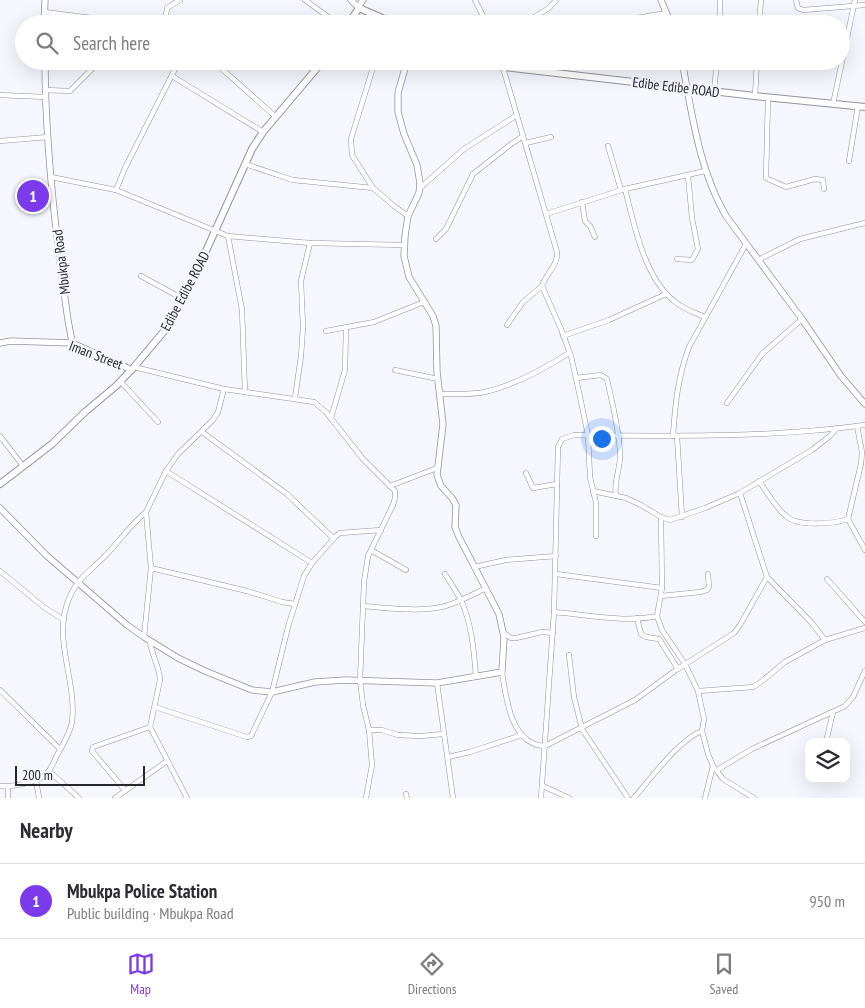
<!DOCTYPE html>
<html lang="en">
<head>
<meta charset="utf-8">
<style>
  :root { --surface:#fff; --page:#f2f2f3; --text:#2b2b33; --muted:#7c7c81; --line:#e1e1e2; --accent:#7c3aed }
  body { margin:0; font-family:"PT Sans Narrow",sans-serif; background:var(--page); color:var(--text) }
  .controls { position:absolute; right:15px; bottom:15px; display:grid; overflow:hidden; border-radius:10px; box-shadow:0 5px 20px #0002 }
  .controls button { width:45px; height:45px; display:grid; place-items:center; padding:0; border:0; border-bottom:1px solid var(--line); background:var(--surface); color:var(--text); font:25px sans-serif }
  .scale { position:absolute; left:15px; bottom:12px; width:130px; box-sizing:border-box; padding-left:5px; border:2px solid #27272a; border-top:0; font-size:14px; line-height:18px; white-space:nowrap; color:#27272a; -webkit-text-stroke:4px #f6f6fe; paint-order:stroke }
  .you { position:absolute; left:601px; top:438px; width:18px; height:18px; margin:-12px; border:4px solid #fff; border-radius:50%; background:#1a73e8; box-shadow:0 0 0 8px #1a73e833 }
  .badge { display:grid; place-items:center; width:32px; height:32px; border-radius:50%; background:var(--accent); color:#fff; font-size:16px; font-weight:700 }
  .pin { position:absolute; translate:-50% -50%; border:2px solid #fff; box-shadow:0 1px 5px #0006 }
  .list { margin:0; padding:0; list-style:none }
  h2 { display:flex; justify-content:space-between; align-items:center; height:65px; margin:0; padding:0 20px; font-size:21px }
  h2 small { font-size:16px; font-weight:400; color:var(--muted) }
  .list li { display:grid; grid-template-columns:32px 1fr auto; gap:15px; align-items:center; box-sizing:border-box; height:75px; padding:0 20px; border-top:1px solid var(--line) }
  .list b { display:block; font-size:19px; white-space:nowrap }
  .list p { margin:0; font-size:16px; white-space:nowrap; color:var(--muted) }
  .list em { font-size:16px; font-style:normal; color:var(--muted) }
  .icon { flex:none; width:28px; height:28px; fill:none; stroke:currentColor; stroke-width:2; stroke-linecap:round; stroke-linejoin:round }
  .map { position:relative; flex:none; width:865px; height:798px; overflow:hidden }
  .search { position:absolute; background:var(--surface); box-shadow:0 5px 20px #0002; left:15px; right:15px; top:15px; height:55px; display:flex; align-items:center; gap:12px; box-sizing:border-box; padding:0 18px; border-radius:28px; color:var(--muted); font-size:19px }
  .sheet { height:140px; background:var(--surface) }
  nav { display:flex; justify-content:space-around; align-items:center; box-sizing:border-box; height:70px; border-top:1px solid var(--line); background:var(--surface); font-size:14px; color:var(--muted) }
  nav a { display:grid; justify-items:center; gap:2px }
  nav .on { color:var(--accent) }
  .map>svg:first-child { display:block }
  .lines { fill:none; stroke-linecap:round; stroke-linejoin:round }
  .minor-casing { stroke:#93929b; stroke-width:5.5 }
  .tertiary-casing { stroke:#93929b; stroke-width:7 }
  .secondary-casing { stroke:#93929b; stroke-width:8 }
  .minor { stroke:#fff; stroke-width:4.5 }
  .tertiary { stroke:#fff; stroke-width:5.5 }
  .secondary { stroke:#fff; stroke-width:6 }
  .labels { text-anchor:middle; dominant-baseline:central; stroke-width:5; stroke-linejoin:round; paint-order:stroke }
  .street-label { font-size:14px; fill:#27272a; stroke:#f6f6fe }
</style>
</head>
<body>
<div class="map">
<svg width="865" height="798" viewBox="0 0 865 798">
  <rect width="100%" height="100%" fill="#f6f6fe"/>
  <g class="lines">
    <defs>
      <g id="minor">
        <polyline points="305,0 338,24"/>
        <polyline points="475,0 487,24"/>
        <polyline points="720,0 720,24"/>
        <polyline points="796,0 798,8 803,10 865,5"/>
        <polyline points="44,12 92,18 164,24"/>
        <polyline points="608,23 666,13"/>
        <polyline points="165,24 167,8 180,0"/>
        <polyline points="523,24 549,8 556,0"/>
        <polyline points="759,24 761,0"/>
        <polyline points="213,61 276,117"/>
        <polyline points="375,61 351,139 352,155 373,188 394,206 408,216"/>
        <path d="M501,61L557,252C558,266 546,273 542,286L561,329L571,356L576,378L588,435L590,477L596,503V536"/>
        <polyline points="172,76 263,132"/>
        <polyline points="45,90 70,91 100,61"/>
        <polyline points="714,91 717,61"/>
        <polyline points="0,95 45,97"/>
        <polyline points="755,96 757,61"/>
        <polyline points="768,98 766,177 768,179 786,187 815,179 823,180 824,189"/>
        <polyline points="833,104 855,0"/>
        <polyline points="0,141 48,137"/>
        <polyline points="526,143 551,137"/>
        <polyline points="608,146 621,190"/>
        <polyline points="849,161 858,106"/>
        <polyline points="245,164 293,180 373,188"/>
        <polyline points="51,177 116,190 228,236 310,243 404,245"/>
        <polyline points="420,188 464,149 517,115"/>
        <path d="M625,189C634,224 644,277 674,301C683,309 695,313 705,317"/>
        <polyline points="116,190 125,168 179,61"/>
        <polyline points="582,202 585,221 590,226 595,237"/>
        <polyline points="546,214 625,189 705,171"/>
        <polyline points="228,236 242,310 245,392"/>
        <polyline points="436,239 446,229 473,174 510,145 523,136"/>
        <polyline points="677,259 692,260 698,249 692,218 688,176"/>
        <polyline points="760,259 800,239 865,223"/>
        <polyline points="141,276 183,299"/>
        <polyline points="507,325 523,302 542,286"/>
        <polyline points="326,331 374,322 424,302"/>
        <polyline points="563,336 609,320 666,294"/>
        <polyline points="134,367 224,389 314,402 326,412 363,459 395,491 395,498 393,505 368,556 364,582 360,680 363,705 369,730 372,765 366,798"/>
        <polyline points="395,370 438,379"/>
        <path d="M576,378L601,375L607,379C612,403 619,428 620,453C621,469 613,481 616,496"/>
        <polyline points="120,381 158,422"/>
        <path d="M439,394C454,394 470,395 485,392C515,385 544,369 569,353"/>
        <polyline points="295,398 301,356 303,327 301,281 310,243"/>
        <polyline points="727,403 762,354 802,319"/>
        <polyline points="331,418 345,370 346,328"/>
        <polyline points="857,426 862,452 861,464 848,519 865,550"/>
        <polyline points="202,432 287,494 333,538"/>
        <polyline points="0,436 23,466"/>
        <path d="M673,436C675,405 678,376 689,347L746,244"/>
        <polyline points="677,436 682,517"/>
        <polyline points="166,471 312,563"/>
        <polyline points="526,473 533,488 557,484"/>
        <path d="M759,481C767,492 775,507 786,516C798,527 833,524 848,519"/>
        <polyline points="390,486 437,468"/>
        <polyline points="593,491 626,498 641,505 661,517 670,520 705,508 740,493 812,450 830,436 837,428"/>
        <polyline points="740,493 767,577 811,622 825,640"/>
        <polyline points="661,517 662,588 657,616 662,630 685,664 698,691 704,719 702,731 708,754 713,766 723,779 754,798"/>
        <polyline points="371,550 406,570"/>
        <polyline points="474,567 506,560 556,556"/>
        <polyline points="151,568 247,591 282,602 295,604"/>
        <polyline points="0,571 45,608 64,620"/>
        <path d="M445,574C450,582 456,591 461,600C472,625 474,651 476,677"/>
        <polyline points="556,574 662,588"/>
        <polyline points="827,579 865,622"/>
        <polyline points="661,596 700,592 707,590 709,587 708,574"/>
        <path d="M363,606C389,608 417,612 442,607C458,603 472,595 486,588"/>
        <path d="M554,612C588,615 624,623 657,616"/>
        <polyline points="637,618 641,634 646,637 659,639 678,669"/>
        <polyline points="504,633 511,638 516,638 542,632 553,633"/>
        <polyline points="144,637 151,568 146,512 166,471 178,454 213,420 218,412 224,389"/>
        <path d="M150,642C152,655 160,669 160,680L150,727L187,798"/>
        <polyline points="569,655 574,697 582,729 628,798"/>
        <path d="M502,672C506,698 511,745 545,746L635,700L676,670L734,633L740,625L767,577"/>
        <polyline points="437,683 453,798"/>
        <polyline points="0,690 60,749"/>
        <polyline points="698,691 753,687 761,682 785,662 825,640 865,628"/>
        <polyline points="155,707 247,737 251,736 272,692 288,627 304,576 312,563 336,536 340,533 381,530"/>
        <polyline points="369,730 382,730 398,735 421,736 443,734"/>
        <polyline points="826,742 833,712"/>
        <polyline points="448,757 470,752 522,735"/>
        <polyline points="717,770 752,749 845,706 853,697 865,671"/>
        <polyline points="49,771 79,798"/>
        <polyline points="36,780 39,798"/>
        <path d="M0,786C14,787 37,783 47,773C51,769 54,762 56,757C62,746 70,734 72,722C77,683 54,642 67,604C75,580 88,573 104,557C119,542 130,525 146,512"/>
        <polyline points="543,786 569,798"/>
        <polyline points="8,787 8,798"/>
        <polyline points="125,790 92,751 93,747 150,727"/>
        <polyline points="406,794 407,798"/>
        <polyline points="115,798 167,761"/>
        <path d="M541,798L554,612L558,447L562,439L574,435C670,436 771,438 865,425"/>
        <path d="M634,798C650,779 680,739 702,731"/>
        <polyline points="705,798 713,766"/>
      </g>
      <g id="tertiary">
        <polyline points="351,0 359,8"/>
        <polyline points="661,0 671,24"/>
        <polyline points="358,7 363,0"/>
        <polyline points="44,24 45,0"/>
        <path d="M45,61C45,145 55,230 67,313C68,323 71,333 72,343"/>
        <path d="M682,61C692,114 699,170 726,216L802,319L841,376L865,404"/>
        <polyline points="0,343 11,341 72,343 132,370"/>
        <polyline points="0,508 46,555 127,625 144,637 178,658 205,671 252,690 272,692 315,682 345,680 437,683 502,672 504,637 499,614 459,537 455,527 456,505 452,498 441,486 437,475 443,424 437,372 436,326 433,316 409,277 404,256 405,236 408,216 419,193 420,183 417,165 404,134 398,112 398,93 407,61"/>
      </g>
      <g id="secondary">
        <polyline points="348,24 359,8 396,24"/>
        <polyline points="487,61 503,67 755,96 865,107"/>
        <polyline points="0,484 52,444 85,412 116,386 134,367 165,330 192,282 252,149 263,132 323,61"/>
      </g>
    </defs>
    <use href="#minor" class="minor-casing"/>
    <use href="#tertiary" class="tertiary-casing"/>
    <use href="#secondary" class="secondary-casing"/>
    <use href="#minor" class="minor"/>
    <use href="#tertiary" class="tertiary"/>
    <use href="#secondary" class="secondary"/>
  </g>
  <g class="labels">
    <g class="street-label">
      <text transform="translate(676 87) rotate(7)">Edibe Edibe ROAD</text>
      <text transform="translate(61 262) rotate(-97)">Mbukpa Road</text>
      <text transform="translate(185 291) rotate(-62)">Edibe Edibe ROAD</text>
      <text transform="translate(96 355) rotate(21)">Iman Street</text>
    </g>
  </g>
</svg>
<div class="controls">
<button><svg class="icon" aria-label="layers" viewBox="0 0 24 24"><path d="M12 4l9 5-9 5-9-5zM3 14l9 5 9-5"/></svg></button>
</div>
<div class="scale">200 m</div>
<div class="you"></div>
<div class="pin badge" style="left:33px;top:196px">1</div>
<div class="search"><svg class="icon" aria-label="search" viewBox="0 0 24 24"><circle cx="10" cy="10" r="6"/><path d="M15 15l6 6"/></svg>Search here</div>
</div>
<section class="sheet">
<h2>Nearby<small></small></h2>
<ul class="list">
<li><span class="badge">1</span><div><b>Mbukpa Police Station</b><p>Public building · Mbukpa Road</p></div><em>950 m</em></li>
</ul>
</section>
<nav>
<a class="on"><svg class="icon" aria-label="map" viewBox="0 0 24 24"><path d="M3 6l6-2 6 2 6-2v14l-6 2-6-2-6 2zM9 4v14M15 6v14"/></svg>Map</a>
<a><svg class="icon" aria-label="directions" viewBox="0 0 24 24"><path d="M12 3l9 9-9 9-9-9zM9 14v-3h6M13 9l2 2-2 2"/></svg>Directions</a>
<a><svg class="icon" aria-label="saved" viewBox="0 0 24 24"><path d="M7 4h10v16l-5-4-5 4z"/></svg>Saved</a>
</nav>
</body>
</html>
